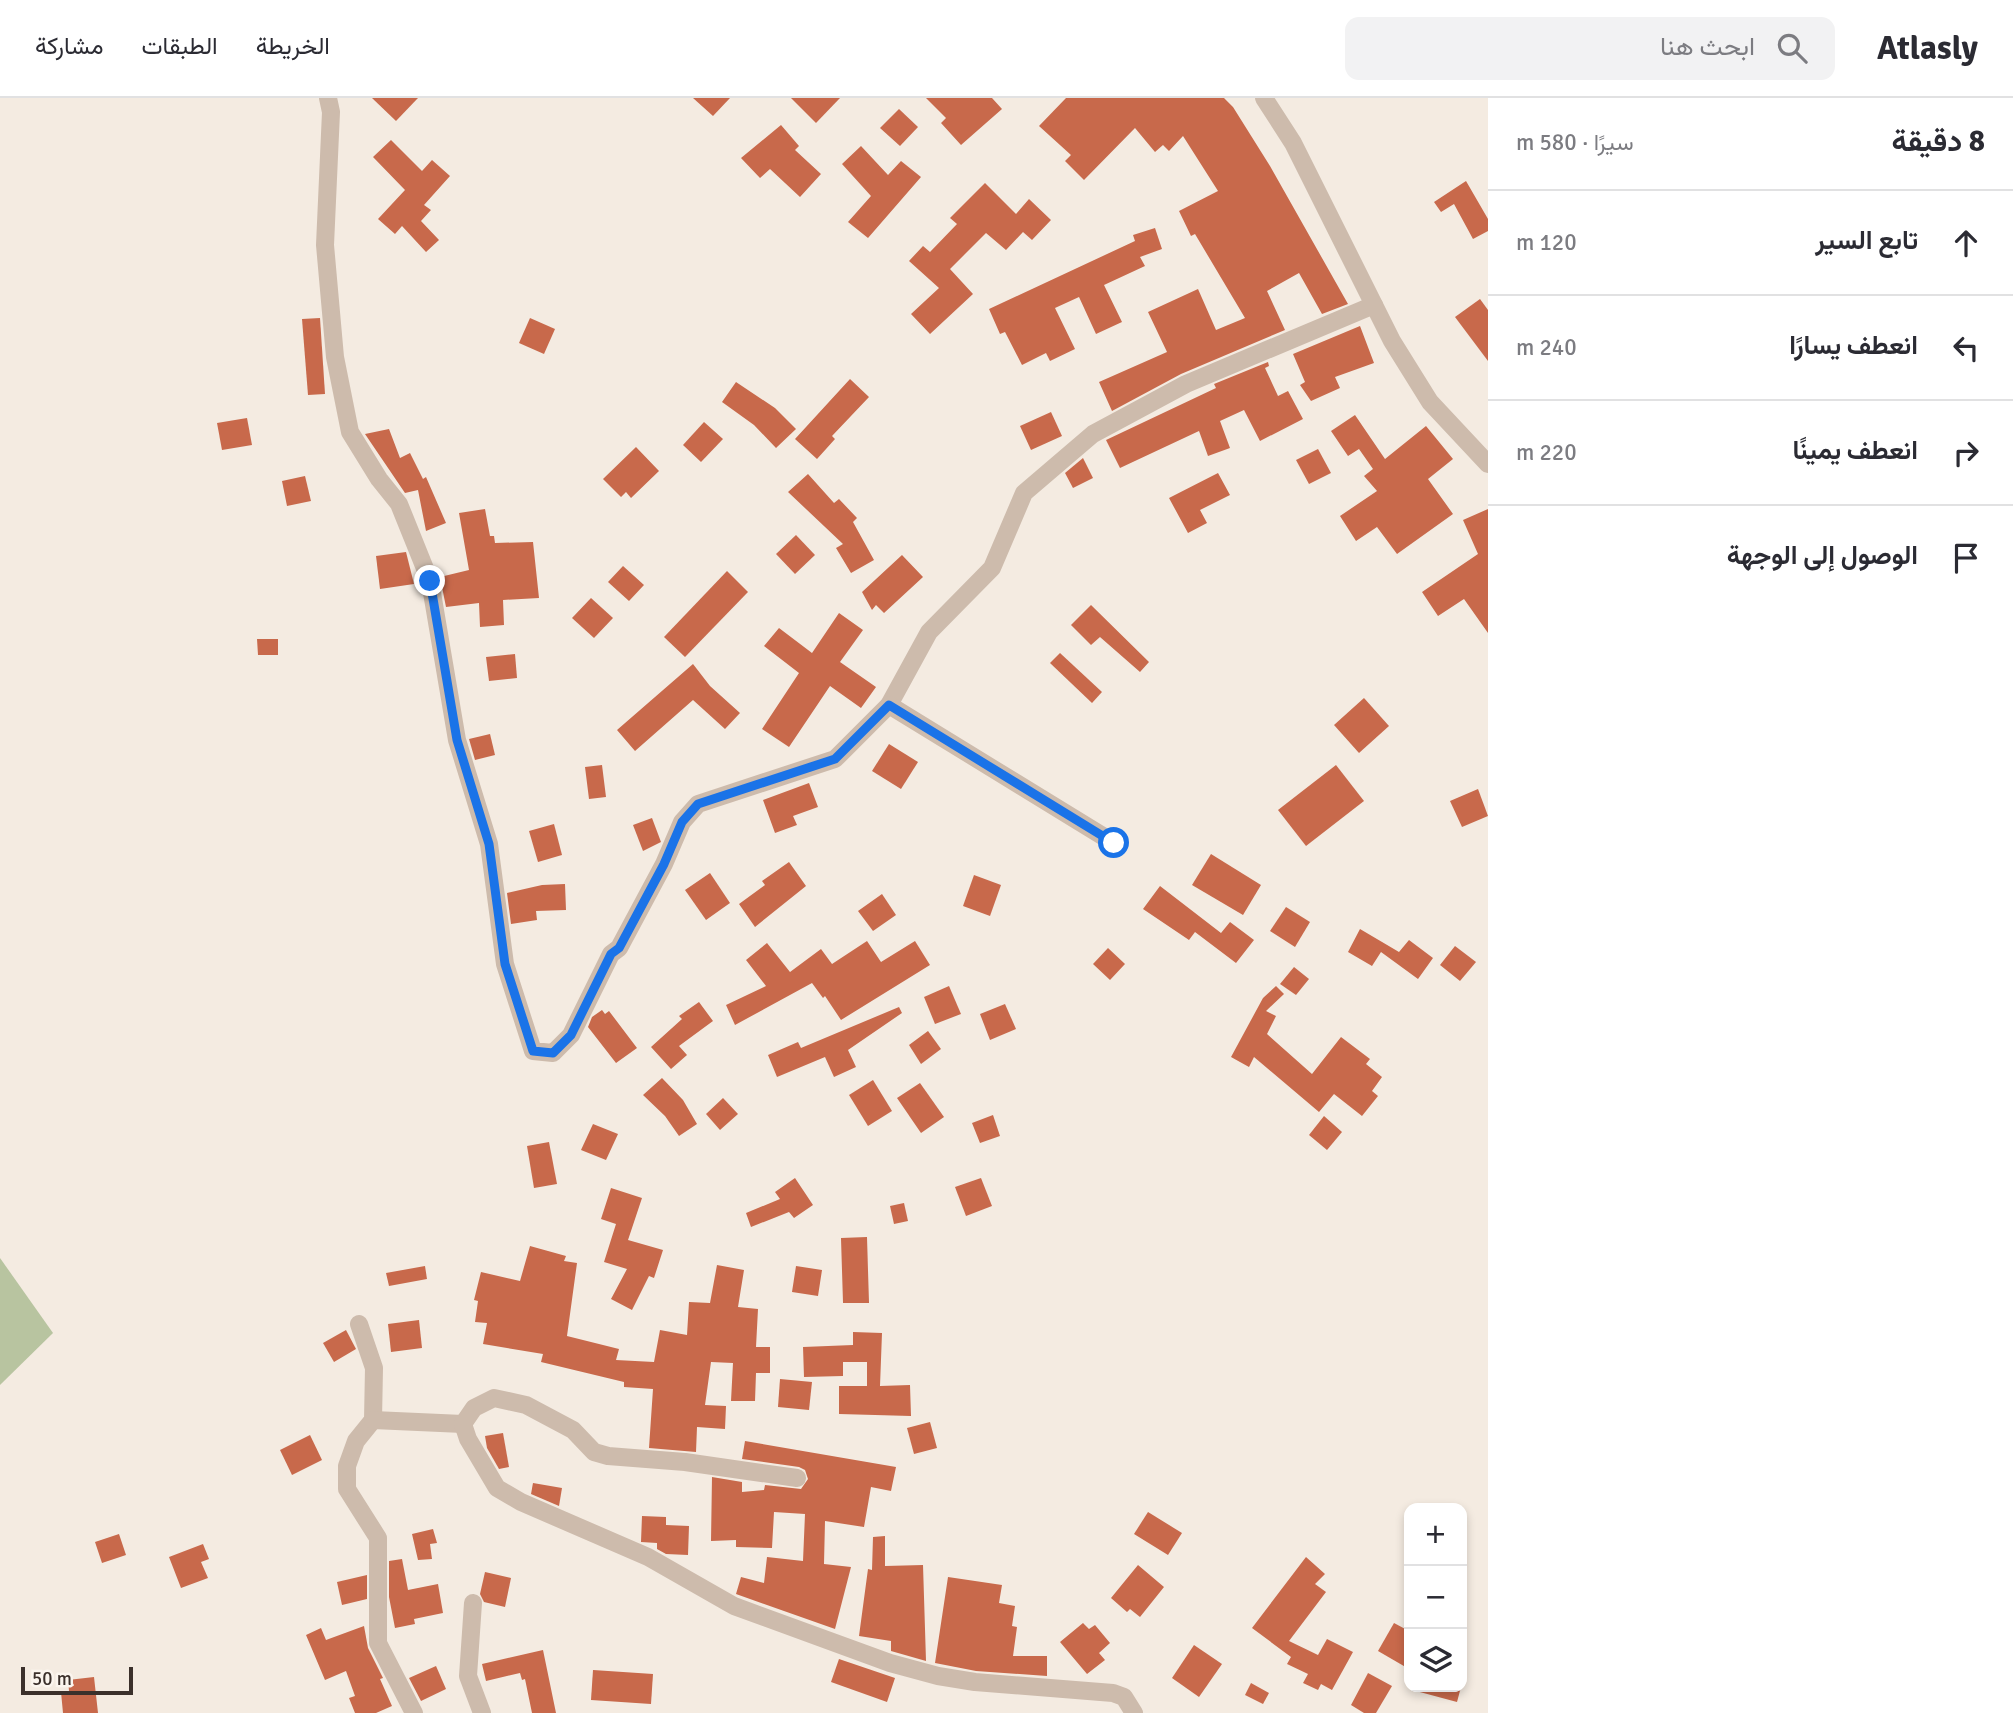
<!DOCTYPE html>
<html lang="ar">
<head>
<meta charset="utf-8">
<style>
  :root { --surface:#fff; --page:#f2f2f3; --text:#2b2b33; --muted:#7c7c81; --line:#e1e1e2 }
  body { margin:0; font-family:Signika,Vazirmatn,sans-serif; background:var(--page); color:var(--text); direction:rtl }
  .controls { position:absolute; right:21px; bottom:21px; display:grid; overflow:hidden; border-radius:14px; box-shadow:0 4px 10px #0003 }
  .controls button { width:63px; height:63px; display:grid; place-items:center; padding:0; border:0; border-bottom:2px solid var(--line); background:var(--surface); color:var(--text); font:35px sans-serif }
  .scale { position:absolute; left:21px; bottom:18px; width:112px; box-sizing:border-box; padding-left:7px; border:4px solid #3b302b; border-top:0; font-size:19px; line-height:24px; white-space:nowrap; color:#3b302b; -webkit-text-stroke:5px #fbf5ee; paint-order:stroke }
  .stop { position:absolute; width:21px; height:21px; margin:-16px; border:5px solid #1a73e8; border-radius:50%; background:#fff }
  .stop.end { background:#1a73e8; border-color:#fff; box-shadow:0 2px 7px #0008 }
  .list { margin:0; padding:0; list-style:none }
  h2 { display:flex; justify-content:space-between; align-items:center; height:91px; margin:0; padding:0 28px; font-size:30px }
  h2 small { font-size:23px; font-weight:400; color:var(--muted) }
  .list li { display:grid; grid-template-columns:46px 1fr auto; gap:21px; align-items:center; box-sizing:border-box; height:105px; padding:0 28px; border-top:2px solid var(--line) }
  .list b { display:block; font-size:26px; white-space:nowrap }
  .list em { font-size:23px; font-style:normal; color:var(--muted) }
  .icon { flex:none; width:38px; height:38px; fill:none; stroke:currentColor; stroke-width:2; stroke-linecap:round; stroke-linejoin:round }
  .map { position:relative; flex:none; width:1488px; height:1615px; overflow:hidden; direction:ltr }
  header { display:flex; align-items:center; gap:42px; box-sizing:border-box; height:98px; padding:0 35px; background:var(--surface); border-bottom:2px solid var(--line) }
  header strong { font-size:33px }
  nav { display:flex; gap:38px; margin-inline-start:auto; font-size:24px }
  .search { width:490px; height:63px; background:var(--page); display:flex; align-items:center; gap:18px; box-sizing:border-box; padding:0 24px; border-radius:14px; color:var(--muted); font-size:26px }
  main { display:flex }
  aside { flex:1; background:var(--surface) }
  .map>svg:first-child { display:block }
  .green { fill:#b8c4a0 }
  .building { fill:#c8694b }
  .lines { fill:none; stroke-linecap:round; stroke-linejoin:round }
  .minor { stroke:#cdbbac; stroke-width:18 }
  .tertiary { stroke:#cdbbac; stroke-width:18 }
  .route { stroke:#1a73e8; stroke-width:9 }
</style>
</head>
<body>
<header>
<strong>Atlasly</strong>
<div class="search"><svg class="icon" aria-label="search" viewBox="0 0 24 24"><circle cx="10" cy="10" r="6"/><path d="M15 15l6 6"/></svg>ابحث هنا</div>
<nav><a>الخريطة</a><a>الطبقات</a><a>مشاركة</a></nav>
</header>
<main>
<aside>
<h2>8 دقيقة<small>سيرًا · 580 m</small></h2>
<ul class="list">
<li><svg class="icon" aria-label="ahead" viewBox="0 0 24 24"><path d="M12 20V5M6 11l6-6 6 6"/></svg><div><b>تابع السير</b></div><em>120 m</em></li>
<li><svg class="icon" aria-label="left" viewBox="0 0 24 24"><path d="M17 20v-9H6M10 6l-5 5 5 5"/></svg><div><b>انعطف يسارًا</b></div><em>240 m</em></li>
<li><svg class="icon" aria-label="right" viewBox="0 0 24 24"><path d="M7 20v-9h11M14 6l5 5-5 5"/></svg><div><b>انعطف يمينًا</b></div><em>220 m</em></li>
<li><svg class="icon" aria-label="arrive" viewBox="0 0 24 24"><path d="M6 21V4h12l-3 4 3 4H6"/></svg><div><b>الوصول إلى الوجهة</b></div></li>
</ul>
</aside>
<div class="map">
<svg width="1488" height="1615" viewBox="0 0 1488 1615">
  <rect width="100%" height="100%" fill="#f4ebe1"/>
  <polygon class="green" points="0,1160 53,1235 0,1287"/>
  <g class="building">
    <polygon points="372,0 418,0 396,23"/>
    <polygon points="693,0 730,0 713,18"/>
    <polygon points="791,0 840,0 816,25"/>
    <polygon points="926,0 992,0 1002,11 961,47 941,25 946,20"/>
    <polygon points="1066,0 1224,0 1233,9 1270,68 1348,206 1322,216 1299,175 1267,193 1285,232 1181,276 1112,313 1099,284 1167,254 1148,214 1198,191 1216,232 1245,220 1195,136 1191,138 1179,113 1218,93 1183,38 1169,53 1163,47 1155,54 1135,30 1084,82 1065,63 1071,57 1039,28"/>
    <polygon points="899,11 918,29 900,48 880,30"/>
    <polygon points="781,27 799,48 795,52 821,76 800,99 770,71 760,80 741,60"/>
    <polygon points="391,42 422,73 432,62 450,78 424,107 431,112 421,123 439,142 426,154 402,128 395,136 378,121 405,92 373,59"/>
    <polygon points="861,48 888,77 901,63 921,79 868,140 848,124 871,98 842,66"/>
    <polygon points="1466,83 1488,121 1488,133 1473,141 1454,106 1441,114 1434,104"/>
    <polygon points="985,85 1016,116 1029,101 1051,122 1032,142 1023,134 1006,152 986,135 950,171 973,196 930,236 911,216 939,190 909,163 923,148 930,154 957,126 950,120"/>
    <polygon points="1155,130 1162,151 1140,159 1145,168 1104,187 1122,224 1096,236 1079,199 1055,210 1075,251 1050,263 1046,255 1022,267 1005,234 1000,236 989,211 1135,143 1133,137"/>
    <polygon points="1480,201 1488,212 1488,263 1455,219"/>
    <polygon points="320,220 325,296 308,297 302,221"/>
    <polygon points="530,220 555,231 544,256 519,245"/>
    <polygon points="1360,228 1374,265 1335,279 1340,290 1311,303 1300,287 1305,284 1293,256"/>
    <polygon points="1268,264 1269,268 1265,270 1278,298 1288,293 1303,321 1260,343 1244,312 1220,323 1230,350 1208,358 1199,333 1120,370 1106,342 1216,290 1214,286"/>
    <polygon points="850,281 869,299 832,338 835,341 817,361 795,341"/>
    <polygon points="736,284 775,310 796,331 776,350 754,327 722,304"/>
    <polygon points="1051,314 1062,338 1031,352 1020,328"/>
    <polygon points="1355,317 1385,361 1426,328 1453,361 1428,381 1453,416 1397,456 1377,429 1356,443 1340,418 1377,393 1364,378 1373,371 1359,351 1348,358 1331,333"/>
    <polygon points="247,320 252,347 222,352 217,325"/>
    <polygon points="704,324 723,341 701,364 683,347"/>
    <polygon points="389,331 400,360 410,355 423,381 426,379 446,425 426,433 418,392 405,395 365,336"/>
    <polygon points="636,349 659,373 631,400 626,394 621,399 603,381"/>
    <polygon points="1318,351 1331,375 1309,386 1296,362"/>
    <polygon points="1083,360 1093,380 1073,390 1065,375"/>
    <polygon points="1218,375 1230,397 1200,412 1207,425 1188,435 1169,400"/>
    <polygon points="808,376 834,405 839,401 857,420 853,424 874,462 851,475 836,450 843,446 788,394"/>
    <polygon points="305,378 311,403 287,408 282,383"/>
    <polygon points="485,411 490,438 494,438 495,445 533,444 539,500 503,502 504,527 480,529 479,505 446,509 440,479 469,472 459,415"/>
    <polygon points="1488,411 1488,535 1464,501 1438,518 1422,494 1478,456 1463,422"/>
    <polygon points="796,437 815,457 795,476 776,456"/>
    <polygon points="406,454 414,486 380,491 376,458"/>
    <polygon points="902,457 923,479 884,515 876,507 872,512 862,494"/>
    <polygon points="623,468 644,487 629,503 608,484"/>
    <polygon points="727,473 748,494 685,559 664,539"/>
    <polygon points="591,500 613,520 594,540 572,520"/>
    <polygon points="1091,507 1149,564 1140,574 1100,539 1091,547 1071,527"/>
    <polygon points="839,515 863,532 840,564 876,589 861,610 830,588 789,649 762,631 799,575 764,548 779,530 812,555"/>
    <polygon points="257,541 278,541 278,557 258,557"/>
    <polygon points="1060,555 1102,594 1092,605 1050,565"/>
    <polygon points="515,556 517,580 489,583 486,559"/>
    <polygon points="693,566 710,588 740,615 725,631 693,602 635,653 617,632"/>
    <polygon points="1364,600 1389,628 1359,655 1334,627"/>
    <polygon points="490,636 495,657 475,662 469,641"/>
    <polygon points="889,646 918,664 901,691 872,673"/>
    <polygon points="602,667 606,699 589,701 585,669"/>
    <polygon points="1336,667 1364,703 1306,748 1278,712"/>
    <polygon points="809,685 818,709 793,718 797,727 775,735 763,702"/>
    <polygon points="1478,691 1488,718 1462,729 1450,703"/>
    <polygon points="652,720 661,744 643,753 633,727"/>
    <polygon points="554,726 562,757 538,764 529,733"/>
    <polygon points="1211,756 1261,787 1243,817 1192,787"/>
    <polygon points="789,764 806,788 755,829 739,806 765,787 762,783"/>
    <polygon points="710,775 730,805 706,822 685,792"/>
    <polygon points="974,777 1001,787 990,818 963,808"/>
    <polygon points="565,786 566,812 536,813 537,822 511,826 507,795 542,787"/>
    <polygon points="1160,788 1221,835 1230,824 1254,842 1236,865 1195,834 1189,842 1143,811"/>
    <polygon points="882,796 896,817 873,833 858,813"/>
    <polygon points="1286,809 1310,824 1295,849 1270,833"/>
    <polygon points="1360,831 1399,854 1409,842 1433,860 1418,881 1381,854 1372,868 1348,854"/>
    <polygon points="867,843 881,864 915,843 930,867 841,922 825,898 823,900 812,885 735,927 726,907 766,888 746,862 767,845 790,874 821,851 832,866"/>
    <polygon points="1455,848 1476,864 1460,883 1440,867"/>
    <polygon points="1108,850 1125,866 1110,882 1093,866"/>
    <polygon points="1294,869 1309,881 1296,897 1280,886"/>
    <polygon points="949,888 961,916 935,926 924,899"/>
    <polygon points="1276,888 1284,896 1266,913 1276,918 1267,936 1312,976 1341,939 1370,961 1366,966 1382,979 1372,993 1378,998 1362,1018 1334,996 1319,1014 1254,959 1249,969 1231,959 1263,900"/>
    <polygon points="699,904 713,923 679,948 687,957 671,971 651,949 682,921 679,918"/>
    <polygon points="1005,906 1016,931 990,942 980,916"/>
    <polygon points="899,909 902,915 848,952 856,969 834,979 825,959 777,979 768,957 798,944 801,950"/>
    <polygon points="602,912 605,916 609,913 637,950 616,965 588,929 592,919"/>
    <polygon points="928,933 941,951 921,966 909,947"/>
    <polygon points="662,980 683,1002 697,1026 679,1038 665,1018 643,997"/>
    <polygon points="873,982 892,1013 868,1028 849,997"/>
    <polygon points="920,985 944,1019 921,1035 897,1000"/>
    <polygon points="723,1000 738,1016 720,1032 706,1016"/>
    <polygon points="993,1017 1000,1038 980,1045 972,1025"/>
    <polygon points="1324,1018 1342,1034 1327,1052 1309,1037"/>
    <polygon points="593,1026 618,1036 606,1062 581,1052"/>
    <polygon points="549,1044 557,1086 534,1090 527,1048"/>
    <polygon points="795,1080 813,1107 794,1120 789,1114 751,1129 746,1115 780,1101 775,1094"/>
    <polygon points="981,1080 992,1108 966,1118 955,1089"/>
    <polygon points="611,1090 642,1100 628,1142 663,1152 654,1180 649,1178 632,1212 611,1201 627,1171 604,1164 616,1126 601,1121"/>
    <polygon points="904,1105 908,1123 894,1126 890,1108"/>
    <polygon points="867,1139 869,1205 843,1205 841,1140"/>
    <polygon points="530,1148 566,1158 564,1163 577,1165 567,1238 619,1251 616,1262 654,1264 660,1232 687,1237 689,1204 710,1205 717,1167 744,1172 738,1209 758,1211 756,1249 770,1249 770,1275 756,1275 755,1303 731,1303 733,1265 711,1264 705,1307 726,1308 725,1331 697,1329 696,1354 649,1350 653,1291 624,1289 624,1284 541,1264 543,1256 483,1246 487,1225 475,1224 478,1203 474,1202 481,1174 520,1183"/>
    <polygon points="425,1168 427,1181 389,1188 386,1175"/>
    <polygon points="796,1168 822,1172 818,1198 792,1194"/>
    <polygon points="419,1222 422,1250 391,1254 388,1226"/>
    <polygon points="346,1232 356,1251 334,1264 323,1245"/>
    <polygon points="853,1234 882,1235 880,1288 910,1287 911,1318 839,1316 839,1288 867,1288 867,1264 843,1264 843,1278 804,1279 803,1249 853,1247"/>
    <polygon points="780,1281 812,1284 809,1312 778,1309"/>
    <polygon points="930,1324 937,1350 914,1356 907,1330"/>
    <polygon points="503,1335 509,1369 499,1371 487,1350 485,1338"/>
    <polygon points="310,1337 322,1362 292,1377 280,1352"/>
    <polygon points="745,1343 896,1369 891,1393 871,1389 864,1429 825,1423 824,1466 851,1469 835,1531 736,1496 741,1479 764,1485 767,1459 803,1463 805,1416 774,1414 772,1450 736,1449 736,1442 711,1443 712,1379 742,1384 742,1394 764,1392 765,1387 801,1391 808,1381 805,1372 799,1369 742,1361"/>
    <polygon points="533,1385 562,1390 559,1408 531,1396"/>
    <polygon points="1148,1414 1182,1435 1168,1457 1134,1436"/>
    <polygon points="642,1418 666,1419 666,1427 689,1428 688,1457 666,1456 657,1451 657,1445 641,1444"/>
    <polygon points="433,1431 437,1445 430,1446 432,1461 418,1462 412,1436"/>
    <polygon points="119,1436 126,1457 102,1465 95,1444"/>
    <polygon points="885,1438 885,1468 923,1467 926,1563 891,1553 891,1543 859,1538 868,1471 872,1472 873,1439"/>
    <polygon points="203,1446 209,1461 201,1464 208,1480 181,1490 169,1459"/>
    <polygon points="1306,1459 1325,1476 1315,1486 1326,1494 1289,1543 1318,1557 1327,1541 1353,1554 1332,1592 1321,1586 1318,1592 1303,1585 1308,1576 1287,1566 1291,1559 1252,1530"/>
    <polygon points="402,1461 408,1492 438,1486 443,1515 414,1521 415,1526 395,1530 389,1499 389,1463"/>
    <polygon points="1138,1467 1164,1489 1140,1519 1130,1511 1127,1514 1111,1500"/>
    <polygon points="485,1474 511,1480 505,1509 484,1504 480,1496"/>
    <polygon points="367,1477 367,1501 342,1507 337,1484"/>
    <polygon points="948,1479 1002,1487 999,1505 1015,1508 1012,1528 1017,1529 1013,1558 1047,1558 1047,1578 976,1573 935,1565"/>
    <polygon points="1083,1525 1089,1531 1095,1527 1110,1545 1099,1555 1105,1562 1087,1576 1060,1544"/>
    <polygon points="1394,1525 1409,1533 1409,1571 1378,1553"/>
    <polygon points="364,1528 368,1550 383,1580 380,1581 392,1608 376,1615 355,1615 349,1600 355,1598 346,1573 325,1582 306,1537 321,1530 326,1542"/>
    <polygon points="1194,1547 1222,1566 1199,1599 1172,1580"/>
    <polygon points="543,1552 556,1615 532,1615 525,1581 522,1582 520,1575 486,1583 482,1566"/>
    <polygon points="839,1561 895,1580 887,1604 831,1584"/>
    <polygon points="436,1568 446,1591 421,1603 409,1580"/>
    <polygon points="593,1572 653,1576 651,1606 591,1602"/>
    <polygon points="1368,1575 1392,1588 1376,1615 1364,1615 1351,1607"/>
    <polygon points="94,1579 98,1615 63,1615 61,1594 69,1593 68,1582"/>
    <polygon points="1251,1585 1269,1595 1263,1606 1245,1597"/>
    <polygon points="1417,1589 1461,1589 1457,1604 1416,1593"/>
  </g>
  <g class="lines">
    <g class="minor">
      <polyline points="328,0 331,14 325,147 335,259 350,334 379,381 399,406 430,483 457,642 489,746 505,866 533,953 553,955 571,937 611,856 619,850 664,766 682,724 698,706 835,661 889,607 929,534 992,470 1024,395 1093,336 1186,286 1374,207"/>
      <polyline points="889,607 1114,745"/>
      <polyline points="359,1226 374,1270 373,1322 356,1343 347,1368 347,1391 378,1440 378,1545 414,1615"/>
      <polyline points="373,1322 463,1326"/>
      <polyline points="797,1380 685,1364 608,1358 594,1354 573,1332 526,1307 494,1300 474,1310 463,1326 468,1341 497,1390 521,1404 648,1459 734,1508 890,1565 938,1578 975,1584 1113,1595 1124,1599 1134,1615"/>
      <polyline points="473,1505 468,1578 482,1615"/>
    </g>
    <polyline class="tertiary" points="1264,0 1293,45 1392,243 1430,304 1488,366"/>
  </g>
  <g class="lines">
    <polyline class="route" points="430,483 457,642 489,746 505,866 533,953 553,955 571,937 611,856 619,850 664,766 682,724 698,706 835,661 889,607 1114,745"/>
  </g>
</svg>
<div class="controls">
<button>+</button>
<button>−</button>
<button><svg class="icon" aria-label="layers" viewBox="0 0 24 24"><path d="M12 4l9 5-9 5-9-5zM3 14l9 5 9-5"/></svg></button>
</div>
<div class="scale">50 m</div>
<div class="stop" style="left:1114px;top:745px"></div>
<div class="stop end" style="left:430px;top:483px"></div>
</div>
</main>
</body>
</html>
